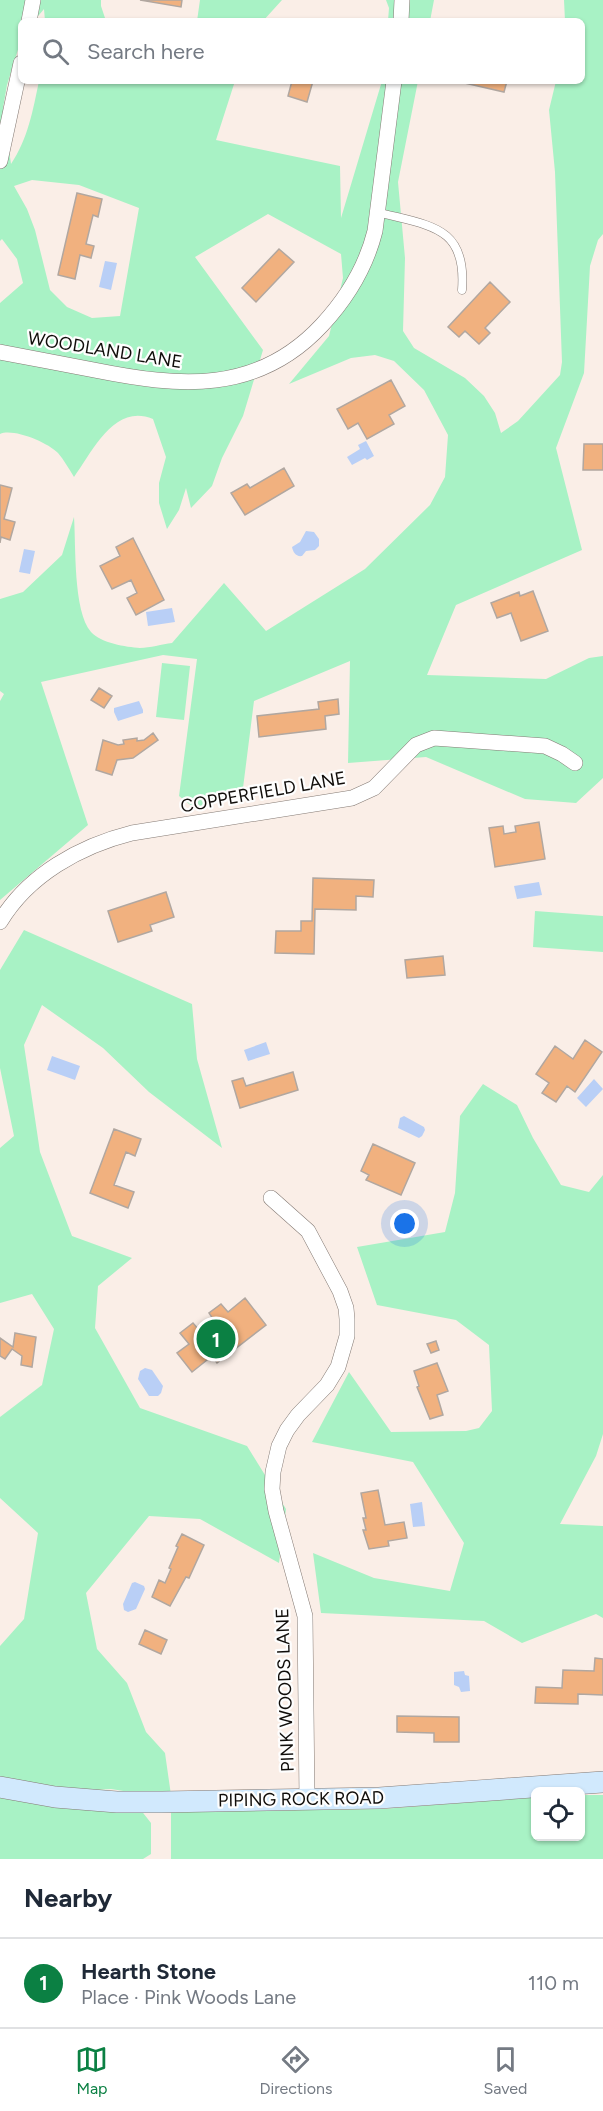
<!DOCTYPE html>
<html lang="en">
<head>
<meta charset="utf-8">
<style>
  body { margin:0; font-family:Figtree,sans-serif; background:#f6f6f7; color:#1f2937 }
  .controls { position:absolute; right:18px; bottom:18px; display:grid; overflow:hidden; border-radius:9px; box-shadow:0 2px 4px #0004 }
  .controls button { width:54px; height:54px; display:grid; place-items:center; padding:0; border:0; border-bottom:2px solid #e0e1e3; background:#fff; color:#1f2937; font:30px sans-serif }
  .you { position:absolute; left:405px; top:1224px; width:21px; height:21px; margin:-15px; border:4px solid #fff; border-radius:50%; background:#1a73e8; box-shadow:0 0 0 9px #1a73e833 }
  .badge { display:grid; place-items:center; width:39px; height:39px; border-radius:50%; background:#0b8043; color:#fff; font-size:20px; font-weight:700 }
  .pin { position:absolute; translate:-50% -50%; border:3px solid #fff; box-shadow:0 2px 6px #0006 }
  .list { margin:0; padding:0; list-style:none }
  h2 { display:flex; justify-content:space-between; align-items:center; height:78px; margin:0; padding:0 24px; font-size:26px }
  h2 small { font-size:20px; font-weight:400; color:#747a83 }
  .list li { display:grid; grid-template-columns:39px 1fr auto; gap:18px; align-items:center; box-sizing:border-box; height:90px; padding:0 24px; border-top:2px solid #e0e1e3 }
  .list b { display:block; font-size:22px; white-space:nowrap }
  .list p { margin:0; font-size:20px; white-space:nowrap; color:#747a83 }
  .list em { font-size:20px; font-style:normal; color:#747a83 }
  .icon { flex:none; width:33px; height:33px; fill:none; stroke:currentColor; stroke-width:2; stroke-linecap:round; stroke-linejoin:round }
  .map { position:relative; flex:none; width:603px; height:1859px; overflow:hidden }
  .search { position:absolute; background:#fff; box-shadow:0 2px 4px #0004; left:18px; right:18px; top:18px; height:66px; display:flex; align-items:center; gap:15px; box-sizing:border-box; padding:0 21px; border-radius:9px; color:#747a83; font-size:22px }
  .sheet { height:168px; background:#fff }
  nav { display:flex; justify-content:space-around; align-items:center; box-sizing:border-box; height:84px; border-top:2px solid #e0e1e3; background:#fff; font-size:16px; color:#747a83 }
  nav a { display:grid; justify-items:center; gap:3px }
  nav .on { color:#0b8043 }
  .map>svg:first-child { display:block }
</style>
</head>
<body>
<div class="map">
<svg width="603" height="1859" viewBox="0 0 603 1859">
  <rect width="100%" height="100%" fill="#faeee7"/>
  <path fill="#a8f2c5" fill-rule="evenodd" d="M0,0H101V6L106,21H45L44,9L34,21H21V40L7,85L3,108L11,164C28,139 33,110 39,81H235L216,140L340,166L341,218L382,81H418L398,182L405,258L403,331L414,348L465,378L484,396L495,413L501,433L518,421L560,375L562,362L555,172L549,110L556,81H582V21H565L564,0H603V234L598,240L590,266L584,373L556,448L582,550L456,605L427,675L546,679L589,658L603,656V778L576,803L525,799L426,757L348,763L350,661L254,701L243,788L198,811L179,796L197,659L163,655L41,682L88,825L0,900V701L4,694L0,691V599L23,592L62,555L74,517C76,546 73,611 91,632C101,643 126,647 140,648C150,648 162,644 172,643L224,583L266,631L365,569L430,505L445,477L448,435L424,390L394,361L375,355L351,358L289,384L329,336L343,278L341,254L268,214L195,257L263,350L243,416L222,458L212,486L191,508L186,488L179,510L167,529L159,503V483L166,457L153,419C114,403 93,451 74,477C69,469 64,460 58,453C47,442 13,428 0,434V303L23,283L17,259L2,239L0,241ZM32,180L79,185L139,208L120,316L92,318L67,307L50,290L35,230L27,209L14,186Z
    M200,0H282L263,21H197Z
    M386,0H434L430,21H388L389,8Z
    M162,663L190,666L184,720L156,717Z
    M535,911L603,916V952L533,947Z
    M24,930L192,1004L197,1059L222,1148L149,1092L103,1048L42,1005L24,1045L40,1152L72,1236L132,1258L98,1286L95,1328L140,1408L247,1446L286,1509L279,1563L200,1519L149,1516L86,1593L97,1649L127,1683L146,1732L165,1753L171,1795H148L111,1789L61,1792L0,1783V1646L24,1619L38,1533L0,1498V1417L42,1385L54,1329L32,1294L0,1303V1148L14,1136L0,1068V970Z
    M483,1084L517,1105L533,1138L561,1185L589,1192L603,1175V1434L596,1456L560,1524L603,1526V1618L596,1614L522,1643L484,1621L321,1613L313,1553L374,1578L450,1591L464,1543L413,1462L312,1442L349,1372L391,1432L466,1431L479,1428L492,1411L489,1345L456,1320L377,1305L357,1247L445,1232L455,1193L460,1116Z
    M581,1795H603V1859H171V1812L382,1809L535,1797L536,1836H580Z
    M0,1796L140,1809L151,1823V1854L143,1859H0Z"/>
  <path fill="#b9cff6" d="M105,261L117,263L111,290L99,287Z
    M366,441L374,456L367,460L365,458L352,465L347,457L360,449L358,445Z
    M306,531L314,532L319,539V546L315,550L306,551L302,556C296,557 293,552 292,547L300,542Z
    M24,549L35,551L30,574L19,572Z
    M172,608L175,622L148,626L146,612Z
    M139,701L143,710V713L118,721L114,712V708Z
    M539,882L542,895L517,899L514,886Z
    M266,1042L270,1054L248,1061L244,1050Z
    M52,1056L80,1066L75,1080L47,1070Z
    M594,1079L603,1089L586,1107L577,1098Z
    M404,1116L424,1127L425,1130L422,1136L419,1138L398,1128L400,1118Z
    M145,1368L152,1370L163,1386L161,1393L158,1396H149L138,1379L140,1371Z
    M422,1502L425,1526L413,1527L410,1504Z
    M135,1582L144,1586L145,1589L136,1609L128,1612L124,1610L123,1604L132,1583Z
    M464,1671L465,1675L469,1676L470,1691L461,1692L459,1687L454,1685V1672Z"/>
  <path fill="#f1b17f" stroke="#b1a7a0" stroke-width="1.5" d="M140,0H182L181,7Z
    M292,81H313L307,102L288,96Z
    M456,81H507L504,92Z
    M77,193L102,199L98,217L93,215L86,244L94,246L91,258L80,255L75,279L58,275Z
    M279,249L294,262L256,302L242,288Z
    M490,282L510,302L485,328L490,333L479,344L465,331L459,337L448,327Z
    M391,380L405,406L389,415L394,424L367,439L358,423L348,429L337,409Z
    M584,444H603V470H583Z
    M284,468L294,486L245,515L231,493L247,484L250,488Z
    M0,485L12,488L4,519L15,522L10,540L1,537L0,543Z
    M133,538L164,600L136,615L127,598L137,593L131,580L112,589L100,566L120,556L116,547Z
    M533,591L548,631L521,641L511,613L497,618L491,603L519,592L520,596Z
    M99,688L112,696L104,708L91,700Z
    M338,699L339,714L325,716L326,729L259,737L257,716L319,709L318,702Z
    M153,733L158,740L133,758L117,760L112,775L96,770L103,740L118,745L124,744L123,740L137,738V741L144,740Z
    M539,822L545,859L495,867L489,828L503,826L504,834L516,832L515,826Z
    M313,878L374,880L373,897L356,896V910L315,909L314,954L275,953L276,931H301V921H312Z
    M166,892L174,917L150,925L152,931L118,942L108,911Z
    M443,956L445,975L407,978L405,960Z
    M585,1040L602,1052L575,1092L567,1086L556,1102L542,1093L549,1083L536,1074L555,1046L573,1059Z
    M293,1072L298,1090L240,1108L232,1081L243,1078L246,1086Z
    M114,1129L141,1139L135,1156L126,1152L114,1185L134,1192L128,1208L90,1193Z
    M373,1144L415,1163L401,1195L366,1180L369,1175L361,1171Z
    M245,1298L266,1325L217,1363L212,1356L192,1372L177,1353L189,1344L180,1333L193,1323L199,1330L213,1319L209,1313L221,1304L228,1312Z
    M15,1333L36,1337L32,1367L21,1365L22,1356L12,1349L5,1359L0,1356V1338L13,1347Z
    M436,1341L439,1350L431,1353L427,1344Z
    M437,1363L448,1391L437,1395L443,1415L430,1419L417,1387L419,1386L414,1371Z
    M378,1490L385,1525L404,1522L407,1538L388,1541L389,1546L369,1549L363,1530H366L363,1518H366L361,1493Z
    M182,1534L204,1545L189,1578L186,1577L170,1606L152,1597L159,1580L165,1583L171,1569L169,1568L178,1547L176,1546Z
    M145,1630L167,1640L161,1654L139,1644Z
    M595,1658L603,1659V1695L578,1694V1704L535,1703L536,1687L562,1688L563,1670L594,1671Z
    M397,1716L459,1717V1742H434V1733L397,1732Z"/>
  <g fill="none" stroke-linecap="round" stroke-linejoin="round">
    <g stroke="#847a74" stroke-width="9">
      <path id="lane" d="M377,212C429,226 467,225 462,290"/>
    </g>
    <g stroke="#847a74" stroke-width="16">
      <path id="street" d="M29,21L33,0
        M401,21L402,0
        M0,161L21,63
        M0,352C31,358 63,364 94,370C179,387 257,395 322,325C347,298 366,267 375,231L394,81
        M0,922C28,875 80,846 132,833L352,798L374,788L416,745L434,738L545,746L562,754L575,763
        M271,1198L308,1231L340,1291L346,1308L347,1319V1336L338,1367L327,1385L298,1415L287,1430L279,1446L273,1472L272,1489L276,1511L305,1616L307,1800"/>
    </g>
    <g stroke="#847a74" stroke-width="22">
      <path id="secondary" d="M0,1787L55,1797L117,1802H162L379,1798L603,1782"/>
    </g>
    <use href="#lane" stroke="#fff" stroke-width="8"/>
    <use href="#street" stroke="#fff" stroke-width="15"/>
    <use href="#secondary" stroke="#d1e9fd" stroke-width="21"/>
  </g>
  <g text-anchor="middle" stroke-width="4.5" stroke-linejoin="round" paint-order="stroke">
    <g font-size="18" fill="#100d0a" stroke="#fefefe">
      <text transform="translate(105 350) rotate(9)" y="6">WOODLAND LANE</text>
      <text transform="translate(263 792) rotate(-10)" y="6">COPPERFIELD LANE</text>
      <text transform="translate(285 1690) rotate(-92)" y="6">PINK WOODS LANE</text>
      <text transform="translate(301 1799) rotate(-1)" y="6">PIPING ROCK ROAD</text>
    </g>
  </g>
</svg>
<div class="controls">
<button><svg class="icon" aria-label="locate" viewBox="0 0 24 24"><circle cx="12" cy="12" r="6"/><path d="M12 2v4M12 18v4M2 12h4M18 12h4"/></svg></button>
</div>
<div class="you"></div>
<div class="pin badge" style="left:216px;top:1339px">1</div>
<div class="search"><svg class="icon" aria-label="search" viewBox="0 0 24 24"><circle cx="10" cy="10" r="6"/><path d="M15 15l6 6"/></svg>Search here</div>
</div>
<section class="sheet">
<h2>Nearby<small></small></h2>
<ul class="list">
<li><span class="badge">1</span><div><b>Hearth Stone</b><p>Place · Pink Woods Lane</p></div><em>110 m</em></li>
</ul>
</section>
<nav>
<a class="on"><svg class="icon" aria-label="map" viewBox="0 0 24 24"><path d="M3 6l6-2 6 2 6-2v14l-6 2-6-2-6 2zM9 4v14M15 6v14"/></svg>Map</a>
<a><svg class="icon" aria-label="directions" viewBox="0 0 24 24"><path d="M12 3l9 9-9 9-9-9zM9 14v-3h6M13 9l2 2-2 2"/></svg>Directions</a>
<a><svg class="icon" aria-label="saved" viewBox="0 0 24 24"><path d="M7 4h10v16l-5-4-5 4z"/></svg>Saved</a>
</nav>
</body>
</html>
